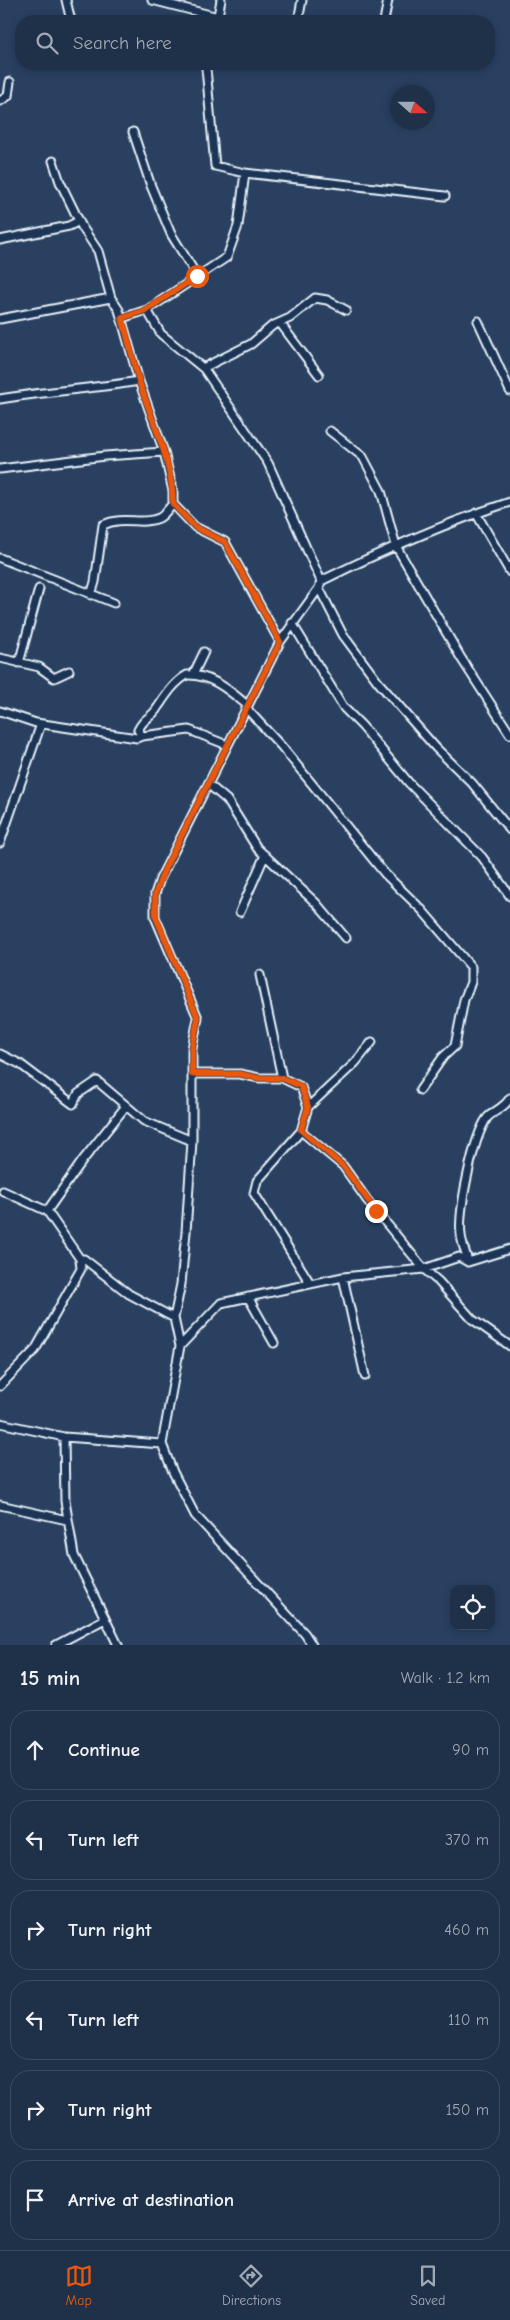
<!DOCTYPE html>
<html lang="en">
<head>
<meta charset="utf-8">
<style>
  body { margin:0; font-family:"Comic Neue",sans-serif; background:#2c3c53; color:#f1f3f6 }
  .controls { position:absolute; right:15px; bottom:15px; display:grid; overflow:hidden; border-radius:10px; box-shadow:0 2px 8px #0003 }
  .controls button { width:45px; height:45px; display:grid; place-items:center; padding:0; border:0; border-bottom:1px solid #3c4b61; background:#1f3049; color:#f1f3f6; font:25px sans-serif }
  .compass { position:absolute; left:390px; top:85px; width:45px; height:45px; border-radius:50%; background:#1f3049; box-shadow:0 2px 8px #0003; rotate:111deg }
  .stop { position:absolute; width:15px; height:15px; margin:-11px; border:4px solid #ea580c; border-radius:50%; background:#fff }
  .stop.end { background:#ea580c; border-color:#fff; box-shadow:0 1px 5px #0008 }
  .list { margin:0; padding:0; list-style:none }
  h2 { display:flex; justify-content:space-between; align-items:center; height:65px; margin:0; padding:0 20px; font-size:21px }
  h2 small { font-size:16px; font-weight:400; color:#a1a9b4 }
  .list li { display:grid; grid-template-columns:32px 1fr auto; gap:15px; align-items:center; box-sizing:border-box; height:80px; margin:0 10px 10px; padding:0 10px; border:1px solid #3c4b61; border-radius:20px }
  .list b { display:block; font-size:19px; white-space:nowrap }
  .list em { font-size:16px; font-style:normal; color:#a1a9b4 }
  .icon { flex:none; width:28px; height:28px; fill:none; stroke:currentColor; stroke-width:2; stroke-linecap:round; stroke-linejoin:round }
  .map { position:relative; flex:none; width:510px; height:1645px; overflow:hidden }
  .search { position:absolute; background:#1f3049; box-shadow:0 2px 8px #0003; left:15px; right:15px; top:15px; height:55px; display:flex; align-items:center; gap:12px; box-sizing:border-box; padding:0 18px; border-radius:20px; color:#a1a9b4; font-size:19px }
  .sheet { height:605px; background:#1f3049 }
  nav { display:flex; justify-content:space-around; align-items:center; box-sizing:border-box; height:70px; border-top:1px solid #3c4b61; background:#1f3049; font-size:14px; color:#a1a9b4 }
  nav a { display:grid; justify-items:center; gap:2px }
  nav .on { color:#ea580c }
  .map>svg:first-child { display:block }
</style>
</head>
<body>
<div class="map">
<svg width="510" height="1645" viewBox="0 0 510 1645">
  <rect width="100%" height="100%" fill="#294061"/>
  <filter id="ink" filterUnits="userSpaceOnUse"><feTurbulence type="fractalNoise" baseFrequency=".02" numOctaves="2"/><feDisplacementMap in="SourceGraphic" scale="10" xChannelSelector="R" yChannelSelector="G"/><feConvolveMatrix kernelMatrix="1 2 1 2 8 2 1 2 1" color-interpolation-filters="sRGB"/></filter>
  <g filter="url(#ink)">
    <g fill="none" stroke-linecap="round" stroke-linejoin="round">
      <g stroke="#e8f1f8" stroke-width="11">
        <path id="street" d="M66,0L71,21
          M152,0L218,17
          M217,21L221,0
          M298,21L302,0
          M384,21L388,0
          M208,64L206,68L215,166L245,173L445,196
          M0,101L8,96L10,82
          M133,132L151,186L171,234L197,276
          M53,161L60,182L82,227L98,251L111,298L119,310L139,381L164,452L173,491V504C168,508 164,516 159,518C141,526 124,515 103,525L95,582L91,595
          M0,240L69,226L79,221
          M147,310L161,334L204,369L268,463L321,581
          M122,318L147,310L227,257L238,226L245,173
          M0,319L111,298
          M478,321L510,391
          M280,323L319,375
          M203,368L251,344L272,326L290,318L315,298L327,300L346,310
          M0,399C46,391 93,389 139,381
          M330,431L363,457L381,491L396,546L461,658L510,734
          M0,469L105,456L164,452
          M173,504L195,527L225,542L280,642
          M476,513L510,572
          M0,558L114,603
          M319,588L343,635L378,682L436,748L472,783L510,830
          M292,623L344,708L362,726L409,783L482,857L510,896
          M0,658L39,667L54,678L69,671
          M19,663L39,589
          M193,675L204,652
          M246,708L282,747L385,874L422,910L471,967V982L464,1000L455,1046L443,1057L420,1090
          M0,711L36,723L137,738L142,736L138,730C145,716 150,719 156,710C165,697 173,683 187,675C211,674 230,691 247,705
          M142,736L189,730L227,745
          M208,784L227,800L257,848L316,903L346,938
          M0,843L41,724
          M240,912L265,855
          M260,975L282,1078
          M0,1054L20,1064L73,1104L78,1094L97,1081L144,1121L192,1141
          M193,1074H240L259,1078H282L301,1087L308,1107
          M301,1131L343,1166L367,1200L424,1269L439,1282L472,1319L510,1346
          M3,1191L47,1211L80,1259
          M47,1211L83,1160L126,1106
          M468,1262C466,1253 462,1244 461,1235C458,1211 473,1138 487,1118C494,1110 504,1109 510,1098
          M343,1277L365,1376
          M310,1283L254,1193L257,1181L301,1131L308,1107L355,1063L372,1042
          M248,1297L274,1343
          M180,1346L221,1303L343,1277L424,1269L459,1257L468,1262L510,1249
          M0,1386L35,1350L81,1269L80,1259H84L129,1294L174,1318
          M0,1423L64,1437L162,1444L180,1346L174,1318L181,1284L186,1232L192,1141V1049L198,1018L155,917V894L160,879L280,642L319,588L321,581C382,551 445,523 510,502
          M64,1437L65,1501L74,1555L118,1645
          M162,1444L173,1472L195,1515L305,1634L312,1645
          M0,1505L67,1520
          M56,1645L105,1619"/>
      </g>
      <use href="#street" stroke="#1d3557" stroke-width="7"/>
    </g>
  </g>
  <g fill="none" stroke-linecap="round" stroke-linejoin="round" filter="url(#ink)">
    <path stroke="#ea580c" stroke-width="6" d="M197,276L146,310L122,318C128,338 133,360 139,381C152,421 173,462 173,504L195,527L225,542L280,642L165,868L155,894L156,917L198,1018L192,1049V1074H240L258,1078H282L301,1086L308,1107L301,1130L343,1166L376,1211"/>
  </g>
</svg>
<div class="controls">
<button><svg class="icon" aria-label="locate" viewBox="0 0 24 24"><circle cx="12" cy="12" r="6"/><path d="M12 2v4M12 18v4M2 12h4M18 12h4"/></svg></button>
</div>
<svg class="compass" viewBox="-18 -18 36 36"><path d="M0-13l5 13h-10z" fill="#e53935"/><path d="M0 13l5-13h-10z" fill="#a1a9b4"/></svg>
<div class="stop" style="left:197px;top:276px"></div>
<div class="stop end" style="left:376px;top:1211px"></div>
<div class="search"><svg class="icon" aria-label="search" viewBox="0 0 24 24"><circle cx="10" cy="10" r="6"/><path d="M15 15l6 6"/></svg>Search here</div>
</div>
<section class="sheet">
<h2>15 min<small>Walk · 1.2 km</small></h2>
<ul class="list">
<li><svg class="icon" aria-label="ahead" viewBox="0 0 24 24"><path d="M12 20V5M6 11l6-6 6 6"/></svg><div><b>Continue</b></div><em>90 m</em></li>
<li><svg class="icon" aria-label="left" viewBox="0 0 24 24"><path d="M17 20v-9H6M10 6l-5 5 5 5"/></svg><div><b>Turn left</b></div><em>370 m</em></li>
<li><svg class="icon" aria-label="right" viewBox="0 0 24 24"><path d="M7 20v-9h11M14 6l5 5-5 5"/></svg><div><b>Turn right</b></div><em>460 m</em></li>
<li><svg class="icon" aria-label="left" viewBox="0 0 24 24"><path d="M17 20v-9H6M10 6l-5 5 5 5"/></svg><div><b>Turn left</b></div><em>110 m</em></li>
<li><svg class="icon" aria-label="right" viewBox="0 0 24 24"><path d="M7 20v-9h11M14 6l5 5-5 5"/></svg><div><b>Turn right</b></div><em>150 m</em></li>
<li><svg class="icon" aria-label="arrive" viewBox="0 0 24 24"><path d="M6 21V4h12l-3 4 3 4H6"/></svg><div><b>Arrive at destination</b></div></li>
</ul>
</section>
<nav>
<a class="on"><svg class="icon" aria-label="map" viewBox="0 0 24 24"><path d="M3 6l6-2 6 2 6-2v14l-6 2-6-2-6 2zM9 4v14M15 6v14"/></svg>Map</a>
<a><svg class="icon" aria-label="directions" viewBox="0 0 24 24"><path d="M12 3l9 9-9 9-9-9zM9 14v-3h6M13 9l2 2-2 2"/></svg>Directions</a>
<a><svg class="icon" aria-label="saved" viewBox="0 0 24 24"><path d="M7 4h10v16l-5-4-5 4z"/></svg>Saved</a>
</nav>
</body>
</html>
